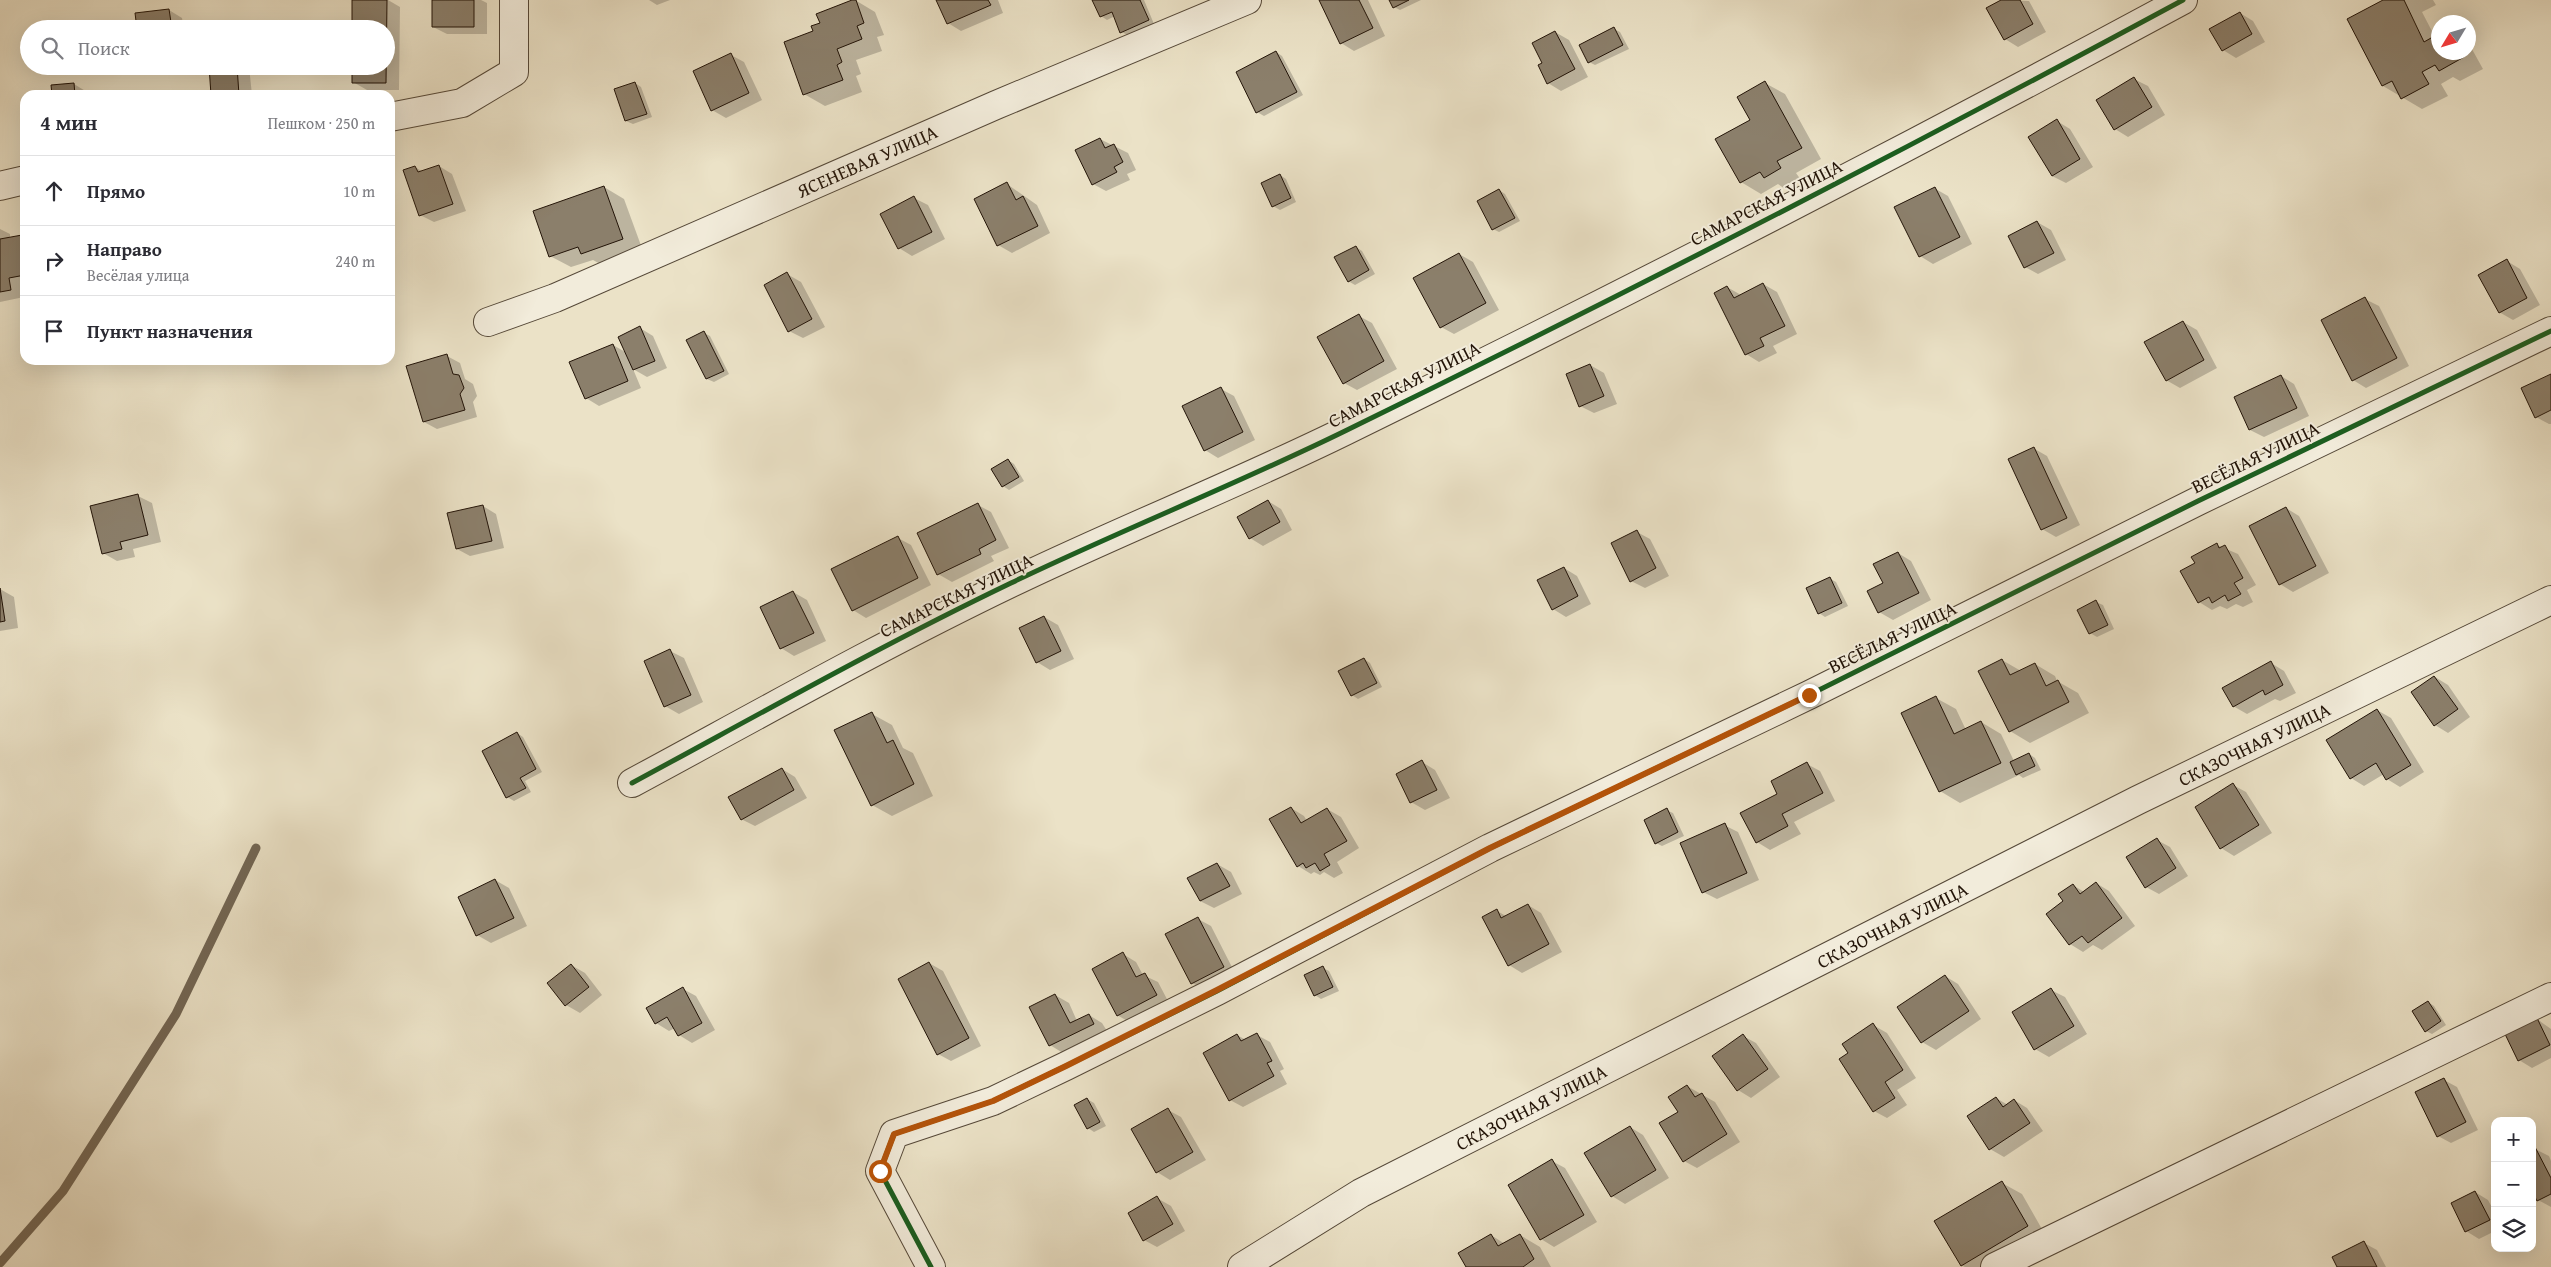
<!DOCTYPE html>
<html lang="ru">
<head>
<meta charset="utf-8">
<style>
  body { margin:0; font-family:"Gentium Book Plus",serif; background:#f2f2f3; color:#2b2b33 }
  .controls { position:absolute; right:15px; bottom:15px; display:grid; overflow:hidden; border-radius:10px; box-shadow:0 5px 20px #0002 }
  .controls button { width:45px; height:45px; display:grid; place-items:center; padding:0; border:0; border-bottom:1px solid #e1e1e2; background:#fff; color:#2b2b33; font:25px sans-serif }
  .compass { position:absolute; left:2431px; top:15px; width:45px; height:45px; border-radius:50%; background:#fff; box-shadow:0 5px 20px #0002; rotate:232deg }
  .stop { position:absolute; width:15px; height:15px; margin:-11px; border:4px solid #b45309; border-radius:50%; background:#fff }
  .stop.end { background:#b45309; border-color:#fff; box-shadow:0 1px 5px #0008 }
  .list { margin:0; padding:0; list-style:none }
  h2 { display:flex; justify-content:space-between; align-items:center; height:65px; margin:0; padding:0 20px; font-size:21px }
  h2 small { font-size:16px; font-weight:400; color:#7c7c81 }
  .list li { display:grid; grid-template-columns:32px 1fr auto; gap:15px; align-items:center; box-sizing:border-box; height:70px; padding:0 20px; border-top:1px solid #e1e1e2 }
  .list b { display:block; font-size:19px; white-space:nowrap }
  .list p { margin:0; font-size:16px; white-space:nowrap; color:#7c7c81 }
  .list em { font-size:16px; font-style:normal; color:#7c7c81 }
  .icon { flex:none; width:28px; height:28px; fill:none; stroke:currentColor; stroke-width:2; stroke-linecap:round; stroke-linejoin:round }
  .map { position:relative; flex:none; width:2551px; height:1267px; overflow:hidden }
  .search { position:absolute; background:#fff; box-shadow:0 5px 20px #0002; left:20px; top:20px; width:375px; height:55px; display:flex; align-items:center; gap:12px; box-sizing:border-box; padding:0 18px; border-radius:28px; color:#7c7c81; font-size:19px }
  .panel { position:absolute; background:#fff; box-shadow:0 5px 20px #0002; left:20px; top:90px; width:375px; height:275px; border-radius:15px }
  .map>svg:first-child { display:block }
</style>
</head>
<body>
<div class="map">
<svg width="2551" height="1267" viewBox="0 0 2551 1267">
  <rect width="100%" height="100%" fill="#ebe2c7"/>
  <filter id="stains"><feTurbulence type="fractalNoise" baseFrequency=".004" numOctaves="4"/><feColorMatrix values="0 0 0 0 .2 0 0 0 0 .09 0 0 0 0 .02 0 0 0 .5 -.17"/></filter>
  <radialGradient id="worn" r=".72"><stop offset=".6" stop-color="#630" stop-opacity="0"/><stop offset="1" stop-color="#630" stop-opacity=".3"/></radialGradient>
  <path fill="#0003" d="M354,0H388L400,7L399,90H367L353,82V66H386V29Z
    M433,0H481L487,3V34H447L433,27Z
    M649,0H670L657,5Z
    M855,0L875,12L884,35L877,37L882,51L856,60L861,74L856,76L862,92L825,106L804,94L814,32L821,24Z
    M938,0H998L1003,13L961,31L948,23Z
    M1094,0H1144L1154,24L1128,35L1121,32L1115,16L1107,20L1101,16Z
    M1320,0H1368L1385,36L1354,51L1341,43Z
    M1391,0H1421L1400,10L1394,7Z
    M2004,0L2029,1L2046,32L2018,47L2005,39Z
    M2385,0H2433L2436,5L2422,12L2435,37L2438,36V52H2468V42L2483,69L2460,81L2453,77L2441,84L2448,96L2422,109L2383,86L2348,20Z
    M169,10L182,18L184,29H138Z
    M2240,13L2253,21L2265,42L2236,58L2223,50Z
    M1614,29L1620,32L1629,49L1595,65L1589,62Z
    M1555,32L1569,40L1588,77L1561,91L1548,83L1544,64Z
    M1276,52L1282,56L1303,95L1264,116L1257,112Z
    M731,55L744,62L762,100L726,118L712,110Z
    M210,66H249L252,95H213Z
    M2134,79L2148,86L2165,115L2128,137L2115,129L2098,101Z
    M635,83L641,87L652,117L633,124L626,121L615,90Z
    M1765,83L1785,94L1821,159L1796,173L1801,180L1785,189L1778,184L1761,194L1741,182L1752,120Z
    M74,84L87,92V95H54Z
    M2057,121L2070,129L2093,167L2066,183L2052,176Z
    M1100,139L1128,153L1136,170L1127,174L1130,180L1106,191L1093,184Z
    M439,166L452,174L466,211L434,222L420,215L415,167L423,172Z
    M1280,175L1286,179L1296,202L1280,210L1273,206Z
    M1007,184L1037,205L1050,233L1012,253L998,245Z
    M604,187L624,199L643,251L602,265L593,260L571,267L550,256Z
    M1934,188L1948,196L1972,244L1933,264L1920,256Z
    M1499,190L1505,194L1520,221L1499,232L1493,229Z
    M914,198L928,205L945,239L912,256L899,248Z
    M2037,222L2051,230L2066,260L2038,274L2025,267Z
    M0,229L10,234V238L21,236L25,238V285H22L24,297L0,302Z
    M1356,247L1362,251L1375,274L1355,285L1348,281Z
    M1459,254L1473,262L1499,310L1454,334L1441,327Z
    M2507,261L2520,269L2540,305L2513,320L2499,312Z
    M787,274L801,282L825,327L803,338L789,331Z
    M1763,284L1777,292L1797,334L1773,346L1777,353L1759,362L1746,354L1727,287L1741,295Z
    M2365,299L2379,306L2409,366L2366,388L2353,380Z
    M1359,316L1372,323L1397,369L1357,390L1344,383Z
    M2183,322L2197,330L2217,368L2180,388L2166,380Z
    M640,328L653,336L667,368L647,377L633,369L641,388L599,406L586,398L613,345L627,353Z
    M704,333L710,336L729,374L714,382L707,379L688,341Z
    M447,356L460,363L465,379L473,384L477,396L473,402L477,417L437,429L424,422Z
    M1590,365L1604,373L1617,404L1594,413L1580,406L1567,374Z
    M2281,376L2294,384L2309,416L2264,437L2250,430L2235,398Z
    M2551,376V424H2549L2536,417Z
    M1221,389L1234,396L1255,440L1218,458L1205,450Z
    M2033,448L2047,456L2080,525L2056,537L2042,529Z
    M1008,460L1014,464L1024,481L1009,490L1003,486Z
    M138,496L152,503L161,542L133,549L135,557L117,561L103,553Z
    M1268,501L1281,509L1292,530L1263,546L1250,538Z
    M978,505L991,512L1009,548L991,556L994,561L952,582L938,574Z
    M483,506L496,514L504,548L470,556L457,549Z
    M2286,508L2299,516L2329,573L2293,592L2280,584Z
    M1637,532L1650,539L1669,576L1645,588L1631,581Z
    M898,538L911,545L931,585L866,618L853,610Z
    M2217,545L2238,554L2256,585L2247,590L2253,602L2243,607L2236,604L2227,609L2220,606L2212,610L2199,602L2182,571L2196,564Z
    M1898,553L1911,561L1931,600L1893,620L1879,612L1885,584Z
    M1564,568L1577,576L1591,604L1566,617L1553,609Z
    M1829,578L1836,582L1848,606L1825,617L1819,613Z
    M0,589L14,597L18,628L0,631Z
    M793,592L807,600L826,641L794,656L781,648Z
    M2096,602L2103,605L2114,629L2097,637L2090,633Z
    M1044,617L1058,625L1074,659L1050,670L1037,662Z
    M670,651L684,658L703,702L679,714L665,706Z
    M1364,659L1370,663L1382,687L1358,699L1352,695Z
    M2002,660L2021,671L2035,664L2055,676L2057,681L2078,693L2089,713L2030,743L2010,731Z
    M2271,663L2284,671L2296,693L2280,701L2275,699L2247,714L2233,706Z
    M2435,677L2448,685L2470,717L2448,733L2435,725Z
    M1936,698L1956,709L1966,730L1981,722L2001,734L2014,761L2029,754L2035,758L2041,770L2023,778L2019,775L1960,803L1940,791Z
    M2377,710L2391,718L2424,772L2400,787L2387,779L2384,774L2364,786L2351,778Z
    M872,714L892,725L903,748L913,753L933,796L892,816L872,805Z
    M517,733L523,737L542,772L525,781L531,792L514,801L507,797L483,751Z
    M1422,762L1435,770L1450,798L1425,810L1411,802L1397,774Z
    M1807,764L1820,771L1835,801L1794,822L1801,834L1770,850L1757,842L1779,794Z
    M782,769L795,777L807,798L755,826L741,819Z
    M2233,785L2246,792L2272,833L2234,856L2221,848Z
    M1291,808L1304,816L1307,821L1327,809L1341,817L1359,848L1337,862L1343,873L1334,878L1324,872L1320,875L1314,872L1311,874L1298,866Z
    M1666,810L1673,813L1684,836L1662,846L1656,843Z
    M1724,825L1738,832L1759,880L1717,899L1703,892Z
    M2157,840L2170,847L2188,876L2159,894L2146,887Z
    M1217,864L1231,872L1242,894L1214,908L1200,901Z
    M495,880L509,888L527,926L491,943L477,935Z
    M2096,883L2109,891L2135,926L2102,950L2093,945L2083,952L2070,944L2048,914L2065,901L2073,885L2084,892Z
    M1528,905L1541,913L1562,952L1522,973L1509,965L1497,911L1506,916Z
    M1198,919L1211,926L1236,975L1206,990L1192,983Z
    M1123,954L1136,962L1143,975L1158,982L1169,1003L1131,1023L1117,1015Z
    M929,963L943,971L981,1046L951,1061L938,1054Z
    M571,965L585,973L602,995L580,1013L566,1005L549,983Z
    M1323,968L1329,971L1339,991L1321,999L1315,995Z
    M1945,976L1958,984L1981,1019L1936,1050L1922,1042Z
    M683,989L696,996L715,1030L692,1043L679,1035L675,1028L669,1031L656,1023Z
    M2051,990L2065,997L2087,1034L2049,1057L2035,1049Z
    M1055,995L1069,1003L1077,1021L1089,1015L1102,1023L1107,1031L1063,1053L1050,1045Z
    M2428,1002L2434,1006L2446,1025L2432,1034L2426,1031Z
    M2537,1019L2551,1029V1058L2532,1068L2519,1060Z
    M1873,1025L1887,1033L1916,1078L1897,1090L1907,1105L1887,1118L1874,1111L1850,1053Z
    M1237,1035L1246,1040L1257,1035L1270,1042L1284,1069L1280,1071L1287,1084L1243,1107L1230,1100Z
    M1743,1036L1756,1043L1780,1077L1751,1098L1738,1090Z
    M2444,1080L2457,1087L2478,1130L2451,1143L2438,1136Z
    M1687,1086L1715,1102L1740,1142L1697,1168L1684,1161L1679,1113Z
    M1996,1098L2008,1105L2014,1100L2027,1108L2043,1131L2004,1157L1990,1149L1969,1117Z
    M1087,1099L1094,1103L1106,1126L1094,1132L1088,1128Z
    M1168,1110L1181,1117L1206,1160L1170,1180L1157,1172Z
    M1630,1127L1643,1135L1669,1178L1625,1204L1612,1196Z
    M2535,1149L2549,1156L2551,1161V1207L2538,1200Z
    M1552,1161L1565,1168L1597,1222L1554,1247L1541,1239L1509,1186Z
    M2002,1183L2022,1194L2047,1238L1998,1267H1965L1961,1265Z
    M2475,1192L2488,1200L2495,1213V1231L2479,1239L2466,1231Z
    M1157,1198L1171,1206L1185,1231L1157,1247L1144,1240Z
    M1491,1235L1505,1244L1520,1235L1540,1247L1551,1267H1467Z
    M2364,1243L2377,1250L2386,1267H2338Z"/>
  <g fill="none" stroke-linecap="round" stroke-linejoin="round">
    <path stroke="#726654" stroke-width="9" d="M0,1263L63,1191L176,1014L256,848"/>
  </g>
  <path fill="#8b7f6b" stroke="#231408" d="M352,0H387L386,83H352V66H386V29H352Z
    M432,0H474V27H432Z
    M852,0H856L864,23L857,26L862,39L837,49L842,62L837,65L843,80L803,95L784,42L813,31L811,26L820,23L816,14Z
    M936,0H988L991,5L947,24Z
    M1092,0H1140L1149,20L1120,33L1112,12L1100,17Z
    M1319,0H1359L1373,28L1340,44Z
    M1389,0H1409L1393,8Z
    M2001,0H2020L2033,24L2004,40L1986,8Z
    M2383,0H2404L2424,42L2438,34V52H2461L2464,57L2439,71L2435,65L2422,72L2429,84L2401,99L2392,81L2382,86L2347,19Z
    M169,9L172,29H137L135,13Z
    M2240,12L2252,34L2222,51L2209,29Z
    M1614,27L1623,45L1588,63L1579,45Z
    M1555,31L1575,69L1547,84L1538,65L1542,63L1532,43Z
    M1276,51L1297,92L1256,113L1236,72Z
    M731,53L749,93L711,111L693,71Z
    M209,66H237L239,95H211Z
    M2134,77L2152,107L2114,130L2096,100Z
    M1765,81L1802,148L1777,161L1781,168L1764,178L1760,172L1740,183L1715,139L1750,120L1737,97Z
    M635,82L647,114L625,121L614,89Z
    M74,83L75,95H52L51,85Z
    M2057,119L2080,159L2052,176L2028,137Z
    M1100,138L1105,148L1114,144L1123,162L1114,167L1117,172L1092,185L1075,150Z
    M439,165L453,204L419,216L403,170L415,166L418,172Z
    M1280,174L1291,198L1272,207L1261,183Z
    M1007,182L1016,200L1023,196L1038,226L997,246L974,199Z
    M604,186L623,239L581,254L578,247L549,257L533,211Z
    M1935,187L1960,237L1919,257L1894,207Z
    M1499,189L1515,218L1492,230L1477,201Z
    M914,196L932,232L898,249L880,214Z
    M2037,221L2054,253L2024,268L2008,236Z
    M22,235L25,275L9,278L11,290L0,292V239Z
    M1356,246L1369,270L1348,282L1334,257Z
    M1459,253L1486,303L1440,328L1413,278Z
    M2507,259L2527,298L2499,313L2478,275Z
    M787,272L812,319L788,332L764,285Z
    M1763,283L1785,326L1760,338L1764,346L1745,355L1714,293L1727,286L1734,298Z
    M2365,297L2397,358L2352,381L2321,320Z
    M1359,314L1384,361L1343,384L1317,337Z
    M2183,321L2204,360L2166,381L2144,342Z
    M640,326L655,361L633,370L618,337Z
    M704,331L724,371L706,379L686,340Z
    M613,344L628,381L585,399L569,362Z
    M447,354L453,374L459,375L464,388L460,394L465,410L423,422L406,366Z
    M1590,364L1604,396L1579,407L1566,374Z
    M2551,374V410L2535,418L2521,388Z
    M2281,375L2297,408L2249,430L2234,397Z
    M1221,387L1243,432L1204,451L1182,406Z
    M2034,447L2067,518L2041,530L2008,459Z
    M1008,459L1019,477L1002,487L991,469Z
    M138,494L148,535L120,542L122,549L102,554L90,506Z
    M1268,500L1280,522L1249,539L1237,517Z
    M978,503L996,540L979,549L981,554L937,575L917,533Z
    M483,505L492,541L456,549L447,513Z
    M2286,507L2316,566L2279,585L2249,526Z
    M1637,530L1656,568L1630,582L1611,543Z
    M898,536L918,578L852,611L831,569Z
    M2217,543L2219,548L2225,545L2243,578L2234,583L2241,594L2228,601L2225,595L2212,603L2209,597L2198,603L2180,571L2195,563L2191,557Z
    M1898,552L1919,593L1878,613L1867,591L1883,583L1873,564Z
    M1564,567L1578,596L1552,610L1537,580Z
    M1830,577L1842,603L1818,614L1806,588Z
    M0,588L5,621L0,622Z
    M793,591L814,633L780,649L760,607Z
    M2096,600L2108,625L2089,634L2077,610Z
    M1044,616L1061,651L1036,663L1019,628Z
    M670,649L691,695L664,707L644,661Z
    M1364,658L1377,683L1351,696L1338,671Z
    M2002,659L2010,675L2035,663L2046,686L2058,680L2069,702L2009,732L1978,671Z
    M2271,661L2283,685L2265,695L2263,690L2233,707L2222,688Z
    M2434,676L2458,709L2434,726L2411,692Z
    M1936,696L1954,734L1981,721L2001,763L1939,792L1901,713Z
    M2377,709L2411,765L2386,780L2376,763L2350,779L2326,740Z
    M872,712L887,743L893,740L914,784L871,806L834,730Z
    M517,732L536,769L520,778L526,788L506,798L482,751Z
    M2029,753L2035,766L2016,775L2010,762Z
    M1422,760L1437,790L1410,803L1396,774Z
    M1807,762L1823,793L1782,814L1788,826L1756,843L1740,813L1777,794L1771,781Z
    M782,768L794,790L741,820L728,797Z
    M2233,783L2259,825L2220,849L2195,807Z
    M1291,807L1301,823L1327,808L1347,841L1324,854L1330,865L1320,871L1315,863L1306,868L1303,863L1297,867L1269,819Z
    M1667,808L1678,832L1655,844L1644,820Z
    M1725,823L1747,873L1702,893L1680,843Z
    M2157,838L2176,868L2145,888L2126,857Z
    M1217,863L1230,886L1200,901L1187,878Z
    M495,879L514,918L476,936L458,897Z
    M2096,882L2122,918L2088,943L2082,936L2069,945L2046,914L2063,901L2058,894L2073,884L2080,894Z
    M1528,904L1549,944L1508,966L1482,917L1497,909L1501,918Z
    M1198,917L1224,967L1191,984L1165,934Z
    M1123,952L1136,977L1145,973L1157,995L1117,1016L1092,969Z
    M929,962L969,1038L937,1055L898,979Z
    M571,964L589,987L565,1006L547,983Z
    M1323,966L1333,987L1314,996L1304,975Z
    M1945,975L1969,1011L1921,1043L1897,1007Z
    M683,987L702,1023L678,1036L667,1017L655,1024L646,1008Z
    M2051,988L2074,1026L2034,1050L2012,1012Z
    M1055,994L1070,1023L1089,1014L1094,1024L1049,1046L1029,1007Z
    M2428,1001L2441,1021L2425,1032L2412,1011Z
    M2537,1018L2550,1045L2518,1061L2505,1034Z
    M1873,1023L1903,1070L1885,1082L1895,1098L1873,1112L1839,1059L1848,1053L1842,1044Z
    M1257,1033L1272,1061L1267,1063L1274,1076L1229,1101L1203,1053L1237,1034L1241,1041Z
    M1743,1034L1768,1069L1737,1091L1712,1056Z
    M2444,1078L2466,1122L2437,1137L2415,1092Z
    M1687,1085L1695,1097L1702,1093L1727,1134L1683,1162L1659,1123L1678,1112L1668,1097Z
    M1996,1097L2003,1107L2014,1099L2030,1123L1989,1150L1967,1116Z
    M1087,1098L1100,1122L1087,1129L1074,1105Z
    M1168,1108L1193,1152L1156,1173L1131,1129Z
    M1630,1126L1656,1170L1611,1197L1584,1153Z
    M2535,1147L2551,1178V1194L2537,1201L2532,1191V1149Z
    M1552,1159L1584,1215L1540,1240L1508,1185Z
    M2002,1181L2028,1226L1961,1266L1934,1221Z
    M2475,1191L2490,1220L2465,1232L2451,1203Z
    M1157,1196L1173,1224L1143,1241L1128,1213Z
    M1491,1234L1498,1246L1520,1234L1534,1259L1523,1267H1466L1458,1253Z
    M2364,1241L2377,1267H2337L2332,1257Z"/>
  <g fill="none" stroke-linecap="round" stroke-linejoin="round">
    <g stroke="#554838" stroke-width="30">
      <path id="minor" d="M390,117L462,103L514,72V0
        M0,186L25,180
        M488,322L555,298L996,105L1247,0
        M632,783C758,715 882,645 1011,583C1121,530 1235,485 1345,431C1627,293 1907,149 2183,0
        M931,1267L880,1171L894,1134L993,1101L1066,1066L1217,991L1490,848L1809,695L2198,501L2551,331
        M1242,1267L1361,1193L2138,800L2551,600
        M1995,1267L2551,997"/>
    </g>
    <use href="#minor" stroke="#f2ecdb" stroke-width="28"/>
    <g stroke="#f2ecdb" stroke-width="8">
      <path id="cycleway" d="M632,783C758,715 882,645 1011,583C1121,530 1235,485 1345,431C1627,293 1907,149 2183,0
        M931,1267L880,1171L894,1134L993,1101L1066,1066L1217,991L1490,848L1809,695L2198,501L2551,331"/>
    </g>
    <use href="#cycleway" stroke="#1b5e20" stroke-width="5"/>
  </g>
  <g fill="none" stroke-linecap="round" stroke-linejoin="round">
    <path stroke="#b45309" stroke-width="6" d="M880,1171L894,1134L993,1101L1066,1066L1217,990L1490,848L1809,695"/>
  </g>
  <g text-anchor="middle" stroke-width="4" stroke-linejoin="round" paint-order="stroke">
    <g font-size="19" fill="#231408" stroke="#f2ecdb">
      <text transform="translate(867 161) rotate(-24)" y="7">ЯСЕНЕВАЯ УЛИЦА</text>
      <text transform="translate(1766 202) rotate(-27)" y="7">САМАРСКАЯ УЛИЦА</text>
      <text transform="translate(1404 384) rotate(-27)" y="7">САМАРСКАЯ УЛИЦА</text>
      <text transform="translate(2255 457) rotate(-26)" y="7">ВЕСЁЛАЯ УЛИЦА</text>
      <text transform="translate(956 595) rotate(-26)" y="7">САМАРСКАЯ УЛИЦА</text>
      <text transform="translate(1892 637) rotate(-26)" y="7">ВЕСЁЛАЯ УЛИЦА</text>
      <text transform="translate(2254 744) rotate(-26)" y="7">СКАЗОЧНАЯ УЛИЦА</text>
      <text transform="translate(1892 925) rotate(-27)" y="7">СКАЗОЧНАЯ УЛИЦА</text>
      <text transform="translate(1531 1107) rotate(-27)" y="7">СКАЗОЧНАЯ УЛИЦА</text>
    </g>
  </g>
  <rect width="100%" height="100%" filter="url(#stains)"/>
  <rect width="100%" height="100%" fill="url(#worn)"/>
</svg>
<div class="controls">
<button>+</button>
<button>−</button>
<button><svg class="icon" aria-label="layers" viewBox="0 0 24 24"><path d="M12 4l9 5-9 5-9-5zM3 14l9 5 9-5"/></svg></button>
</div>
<svg class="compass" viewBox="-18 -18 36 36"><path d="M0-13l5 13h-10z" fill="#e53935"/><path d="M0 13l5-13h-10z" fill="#7c7c81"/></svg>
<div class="stop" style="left:880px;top:1171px"></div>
<div class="stop end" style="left:1809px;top:695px"></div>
<div class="search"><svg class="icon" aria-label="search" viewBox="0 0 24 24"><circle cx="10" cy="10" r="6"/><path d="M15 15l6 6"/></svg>Поиск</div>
<section class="panel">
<h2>4 мин<small>Пешком · 250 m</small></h2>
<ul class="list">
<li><svg class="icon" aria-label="ahead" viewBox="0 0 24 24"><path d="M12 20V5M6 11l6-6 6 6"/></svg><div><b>Прямо</b></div><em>10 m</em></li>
<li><svg class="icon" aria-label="right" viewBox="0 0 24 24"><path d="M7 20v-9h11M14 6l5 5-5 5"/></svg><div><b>Направо</b><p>Весёлая улица</p></div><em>240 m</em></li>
<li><svg class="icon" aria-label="arrive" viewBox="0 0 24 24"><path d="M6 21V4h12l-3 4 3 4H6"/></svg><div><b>Пункт назначения</b></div></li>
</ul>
</section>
</div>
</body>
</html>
